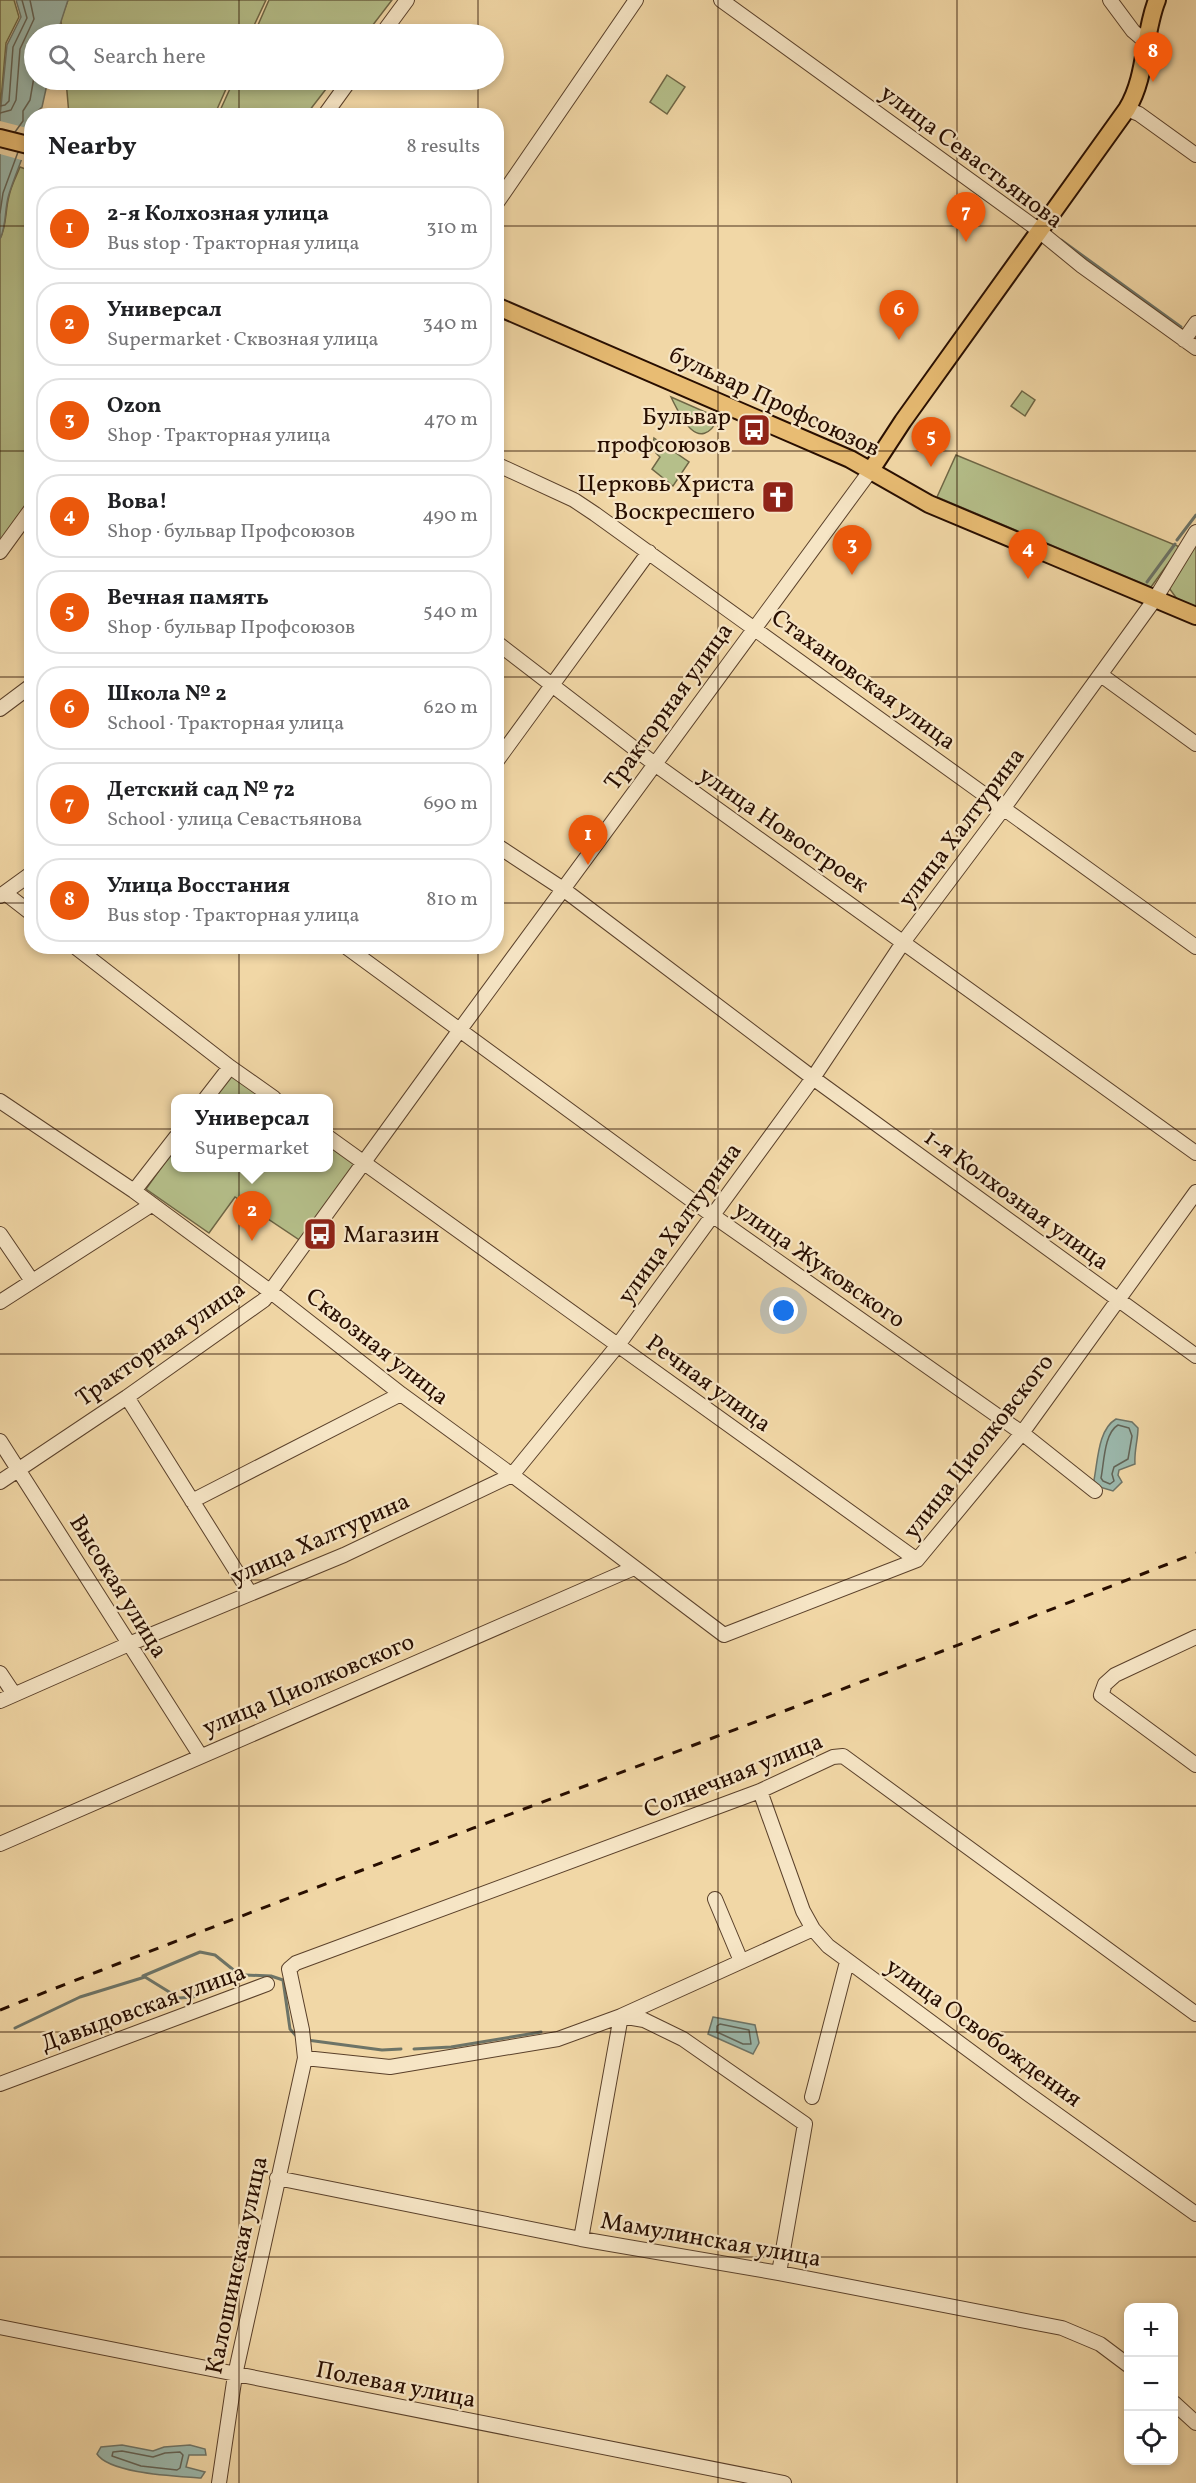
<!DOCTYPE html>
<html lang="en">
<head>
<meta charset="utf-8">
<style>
  body { margin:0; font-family:Vollkorn,serif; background:#f2f2f2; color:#202124 }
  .controls { position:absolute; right:18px; bottom:18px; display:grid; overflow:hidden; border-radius:12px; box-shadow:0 3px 9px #0003 }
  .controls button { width:54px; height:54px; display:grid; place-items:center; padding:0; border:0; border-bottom:2px solid #e0e0e0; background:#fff; color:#202124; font:30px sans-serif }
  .you { position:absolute; left:784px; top:1311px; width:21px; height:21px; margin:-15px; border:4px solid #fff; border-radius:50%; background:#1a73e8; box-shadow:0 0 0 9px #1a73e833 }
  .badge { display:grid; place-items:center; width:39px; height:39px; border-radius:50%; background:#ea580c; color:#fff; font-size:20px; font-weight:700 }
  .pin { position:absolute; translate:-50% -50px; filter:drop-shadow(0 2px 3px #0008) }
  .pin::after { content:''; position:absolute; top:32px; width:21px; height:18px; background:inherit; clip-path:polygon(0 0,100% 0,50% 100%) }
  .popup { position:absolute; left:171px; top:1094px; width:162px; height:78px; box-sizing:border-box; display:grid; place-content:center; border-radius:12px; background:#fff; filter:drop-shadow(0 2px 4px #0005); font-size:20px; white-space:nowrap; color:#757577 }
  .popup b { font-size:22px; color:#202124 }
  .popup::after { content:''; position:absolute; left:50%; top:100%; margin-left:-12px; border:12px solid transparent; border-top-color:#fff }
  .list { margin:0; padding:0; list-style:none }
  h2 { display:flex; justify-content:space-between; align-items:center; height:78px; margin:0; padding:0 24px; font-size:26px }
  h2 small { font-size:20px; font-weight:400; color:#757577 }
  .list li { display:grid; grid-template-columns:39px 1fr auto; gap:18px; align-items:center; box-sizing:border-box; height:84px; margin:0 12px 12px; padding:0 12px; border:2px solid #e0e0e0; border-radius:24px }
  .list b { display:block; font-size:22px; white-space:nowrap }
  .list p { margin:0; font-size:20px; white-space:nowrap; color:#757577 }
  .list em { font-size:20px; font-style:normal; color:#757577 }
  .icon { flex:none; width:33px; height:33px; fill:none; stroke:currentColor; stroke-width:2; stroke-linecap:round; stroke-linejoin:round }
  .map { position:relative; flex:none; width:1196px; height:2483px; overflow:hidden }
  .search { position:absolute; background:#fff; box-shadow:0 3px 9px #0003; left:24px; top:24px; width:480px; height:66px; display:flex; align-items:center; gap:15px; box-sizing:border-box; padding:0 21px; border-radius:33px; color:#757577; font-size:22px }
  .panel { position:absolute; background:#fff; box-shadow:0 3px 9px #0003; left:24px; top:108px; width:480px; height:846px; border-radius:24px }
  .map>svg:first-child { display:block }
</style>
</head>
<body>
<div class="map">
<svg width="1196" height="2483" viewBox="0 0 1196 2483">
  <rect width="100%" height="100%" fill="#f1d7a6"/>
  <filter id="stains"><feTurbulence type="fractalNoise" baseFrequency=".00333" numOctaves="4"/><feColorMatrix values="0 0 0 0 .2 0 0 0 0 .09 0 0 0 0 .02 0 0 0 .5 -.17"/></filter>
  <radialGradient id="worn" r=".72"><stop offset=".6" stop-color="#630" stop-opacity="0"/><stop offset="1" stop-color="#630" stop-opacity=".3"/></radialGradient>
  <path fill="#b5bf8a" stroke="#6e6645" stroke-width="1.5" d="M0,0H14L19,17L6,43L0,111Z
    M68,0H266L250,34H62L61,19Z
    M269,0H392L366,34H254Z
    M667,75L685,87L667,114L650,102Z
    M66,80H230L214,116L69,115Z
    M234,80H333L306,115H218Z
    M20,167L31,171V498L0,543V239C7,225 5,211 9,196C11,186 16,177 20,167Z
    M1022,391L1035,400L1025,416L1011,406Z
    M671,397L719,418C699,455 681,418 671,397Z
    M654,438L689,462L673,486L652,469L660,457L656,453L657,448L653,445Z
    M956,455L1180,547L1151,587L937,497Z
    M1196,541V607L1177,599L1169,588Z
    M231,1073L268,1098H212Z
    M329,1142L357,1163L301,1241L235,1197L209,1233L146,1189L175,1148L176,1168H328Z"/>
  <path fill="#9bb8ac" stroke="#6d7467" stroke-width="1.5" d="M16,0H68L57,34H34V80H48L42,107L32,116C31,143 17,168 9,194C4,210 7,224 0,239V116L7,45L21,17Z
    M1116,1419L1132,1422L1138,1428C1138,1440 1134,1451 1135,1464L1119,1470L1118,1475L1122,1482L1113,1491L1093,1485C1098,1464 1097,1430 1116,1419Z
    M713,2017L755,2025L759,2043L753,2054L708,2034Z
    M122,2445L153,2451L164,2447L190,2445L205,2449L206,2455H189L186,2467L205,2472L201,2478C178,2476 110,2474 97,2454L101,2447Z"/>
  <path fill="#f1d7a6" d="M0,121L31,129L25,161L0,154Z"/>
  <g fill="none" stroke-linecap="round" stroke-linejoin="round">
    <path stroke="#626356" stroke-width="1.5" d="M0,106L5,105L9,101L13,47L27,18L22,0
      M0,113L11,110L16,100L20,49L34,19L30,0
      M15,132L23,121V111L30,100L34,77
      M0,213L3,193L18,152
      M1118,1425L1129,1428L1132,1436L1128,1459L1114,1467L1112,1474L1114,1481L1110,1484L1103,1481L1101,1478C1104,1464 1104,1433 1118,1425Z
      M720,2024L749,2030L751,2044H743L717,2032V2026Z
      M122,2451L153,2457L165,2453L180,2452L183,2455L180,2468L177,2470L141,2466L112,2456L113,2452Z"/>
    <path stroke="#6d7467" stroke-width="3" d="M1061,240L1181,327
      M1195,338L1196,339
      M1177,540L1196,515
      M1147,582L1175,544
      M143,1976L200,1952L215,1955L241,1976
      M15,2028L80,1997L145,1977L179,1998L193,1997L245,1975L271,1976L283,1980L290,2029L298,2038
      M307,2040L382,2050L401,2049
      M414,2049L451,2047L541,2032"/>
    <g stroke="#5a402a" stroke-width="16">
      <path id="minor" d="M721,0L1033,226L1082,266L1196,348
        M1110,0L1133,31L1146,42
        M382,34L407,0
        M1127,109L1139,114L1196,155
        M324,116L350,80
        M496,204L636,0
        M1184,340L1196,323
        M496,464L574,500L595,514L1196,947
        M0,552L32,508
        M496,642L656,765L1196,1153
        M1101,675L1196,744
        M0,709L32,685
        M496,762L649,552
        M496,845L563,889L813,1078L1196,1356
        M5,893L32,914
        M0,896L32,873
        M74,946L230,1067L274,1098
        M345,946L712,1215L1022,1433L1095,1491
        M206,1098L230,1067
        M0,1101L134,1191L271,1292L401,1394L512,1475L724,1635L917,1560L1022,1433L1196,1192
        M328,1137L917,1560
        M134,1191L176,1137
        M0,1234L32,1281
        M0,1302L151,1205
        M127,1397L250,1593
        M0,1441L200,1755
        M0,1482L127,1397L264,1300L459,1031L871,470
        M192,1501L401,1394
        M1196,1637L1115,1675L1105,1684L1101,1695L1196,1765
        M0,1673L14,1694
        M0,1701L129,1644L344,1555L512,1475L618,1345L813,1078L904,941L1003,809L1155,599L1196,532
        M760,1791L803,1911L813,1929L828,1946L1027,2093L1196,2214
        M0,1844L634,1568
        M715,1899L741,1961
        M305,2058L390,2067L558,2039L621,2016L813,1929
        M0,2084L267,1984
        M812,2097L847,1962
        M277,2178L581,2239L779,2273L1062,2328L1100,2344L1128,2365
        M581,2239L621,2016L644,2020L683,2039L805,2124L779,2273
        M0,2327L784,2483
        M1174,2403L1196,2423
        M219,2483L235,2375L305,2058L302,2030L289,1969L296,1963L760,1791L833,1757L843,1756L1196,2014"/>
    </g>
    <g stroke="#280e00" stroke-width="20">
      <path id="major" d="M0,138L32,146
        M496,306L850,459L929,504L1196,616
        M871,470L903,421L1127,109C1147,76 1143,35 1157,0"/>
    </g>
    <use href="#minor" stroke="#f6e5c5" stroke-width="14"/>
    <use href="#major" stroke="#e8bc73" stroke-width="16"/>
    <path stroke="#280e00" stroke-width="3" stroke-dasharray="10 10" stroke-linecap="butt" d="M0,2010C397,1853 799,1709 1196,1553"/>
  </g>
  <path fill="none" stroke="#280e00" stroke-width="1.5" stroke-opacity="0.55" d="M239,0V34M478,0V34M718,0V2483M957,0V2483M239,80V116M478,80V116M0,226H32M496,226H1196M0,451H32M496,451H1196M0,677H32M496,677H1196M0,903H32M496,903H1196M239,946V2483M478,946V2483M0,1129H1196M0,1354H1196M0,1580H1196M0,1806H1196M0,2032H1196M0,2257H1196"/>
  <defs>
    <g id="bus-square" transform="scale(1.725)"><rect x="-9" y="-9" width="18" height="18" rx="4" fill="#8f2418" stroke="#f6e5c5"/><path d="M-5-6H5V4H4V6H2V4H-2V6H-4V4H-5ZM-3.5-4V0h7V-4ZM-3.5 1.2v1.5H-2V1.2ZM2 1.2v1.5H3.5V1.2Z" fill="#fff"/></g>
    <g id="church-square" transform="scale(1.725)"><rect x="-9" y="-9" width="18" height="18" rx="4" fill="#8f2418" stroke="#f6e5c5"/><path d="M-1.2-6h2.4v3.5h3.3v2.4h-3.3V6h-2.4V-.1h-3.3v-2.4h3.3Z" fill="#fff"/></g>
  </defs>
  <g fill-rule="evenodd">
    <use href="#bus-square" x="754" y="430"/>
    <use href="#church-square" x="778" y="497"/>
    <use href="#bus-square" x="320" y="1234"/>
  </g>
  <g text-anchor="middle" stroke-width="4.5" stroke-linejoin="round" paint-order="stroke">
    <g font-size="24" fill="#280e00" stroke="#f6e5c5">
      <text transform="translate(972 156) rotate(37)" y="8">улица Севастьянова</text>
      <text transform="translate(775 401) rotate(25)" y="8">бульвар Профсоюзов</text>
      <text transform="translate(864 679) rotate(36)" y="8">Стахановская улица</text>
      <text transform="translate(668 706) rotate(-54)" y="8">Тракторная улица</text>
      <text transform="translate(961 827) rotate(-53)" y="8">улица Халтурина</text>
      <text transform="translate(784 829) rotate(35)" y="8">улица Новостроек</text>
      <text transform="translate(1017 1199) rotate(36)" y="8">1-я Колхозная улица</text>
      <text transform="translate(679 1223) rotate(-54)" y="8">улица Халтурина</text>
      <text transform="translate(820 1264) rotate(35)" y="8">улица Жуковского</text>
      <text transform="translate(160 1343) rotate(-35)" y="8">Тракторная улица</text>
      <text transform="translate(378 1346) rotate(38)" y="8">Сквозная улица</text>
      <text transform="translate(709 1383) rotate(36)" y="8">Речная улица</text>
      <text transform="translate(978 1446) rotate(-52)" y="8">улица Циолковского</text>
      <text transform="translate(320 1538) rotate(-24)" y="8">улица Халтурина</text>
      <text transform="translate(119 1586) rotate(58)" y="8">Высокая улица</text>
      <text transform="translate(308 1684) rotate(-23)" y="8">улица Циолковского</text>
      <text transform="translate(733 1775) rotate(-22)" y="8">Солнечная улица</text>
      <text transform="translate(143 2007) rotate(-20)" y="8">Давыдовская улица</text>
      <text transform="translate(984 2032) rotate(36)" y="8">улица Освобождения</text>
      <text transform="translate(711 2239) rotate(10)" y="8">Мамулинская улица</text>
      <text transform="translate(236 2265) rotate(-78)" y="8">Калошинская улица</text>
      <text transform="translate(396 2384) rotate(11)" y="8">Полевая улица</text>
    </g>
    <g font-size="24" fill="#280e00" stroke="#f6e5c5" text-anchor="end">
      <text x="731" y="424">Бульвар<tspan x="731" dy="28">профсоюзов</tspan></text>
      <text x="755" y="491">Церковь Христа<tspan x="755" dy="28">Воскресшего</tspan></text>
      <text x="343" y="1242" text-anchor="start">Магазин</text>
    </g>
  </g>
  <rect width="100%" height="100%" filter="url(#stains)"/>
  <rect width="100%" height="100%" fill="url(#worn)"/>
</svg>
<div class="controls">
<button>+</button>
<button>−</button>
<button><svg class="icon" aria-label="locate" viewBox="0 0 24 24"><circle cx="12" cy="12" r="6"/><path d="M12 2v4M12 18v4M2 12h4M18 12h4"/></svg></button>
</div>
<div class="you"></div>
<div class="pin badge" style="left:588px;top:865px">1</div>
<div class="pin badge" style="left:252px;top:1241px">2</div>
<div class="popup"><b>Универсал</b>Supermarket</div>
<div class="pin badge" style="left:852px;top:575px">3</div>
<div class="pin badge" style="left:1028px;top:579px">4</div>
<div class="pin badge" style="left:931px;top:467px">5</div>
<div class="pin badge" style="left:899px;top:340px">6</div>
<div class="pin badge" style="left:966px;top:242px">7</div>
<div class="pin badge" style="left:1153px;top:82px">8</div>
<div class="search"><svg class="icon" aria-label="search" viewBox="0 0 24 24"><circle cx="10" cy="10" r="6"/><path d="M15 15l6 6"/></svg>Search here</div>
<section class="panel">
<h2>Nearby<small>8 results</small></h2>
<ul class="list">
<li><span class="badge">1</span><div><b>2-я Колхозная улица</b><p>Bus stop · Тракторная улица</p></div><em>310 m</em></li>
<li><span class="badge">2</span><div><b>Универсал</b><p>Supermarket · Сквозная улица</p></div><em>340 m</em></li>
<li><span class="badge">3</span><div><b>Ozon</b><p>Shop · Тракторная улица</p></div><em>470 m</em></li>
<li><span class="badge">4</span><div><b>Вова!</b><p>Shop · бульвар Профсоюзов</p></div><em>490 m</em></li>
<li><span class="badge">5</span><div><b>Вечная память</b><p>Shop · бульвар Профсоюзов</p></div><em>540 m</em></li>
<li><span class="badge">6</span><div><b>Школа № 2</b><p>School · Тракторная улица</p></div><em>620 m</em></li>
<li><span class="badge">7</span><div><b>Детский сад № 72</b><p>School · улица Севастьянова</p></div><em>690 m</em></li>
<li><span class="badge">8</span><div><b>Улица Восстания</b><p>Bus stop · Тракторная улица</p></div><em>810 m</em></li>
</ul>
</section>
</div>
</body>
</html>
